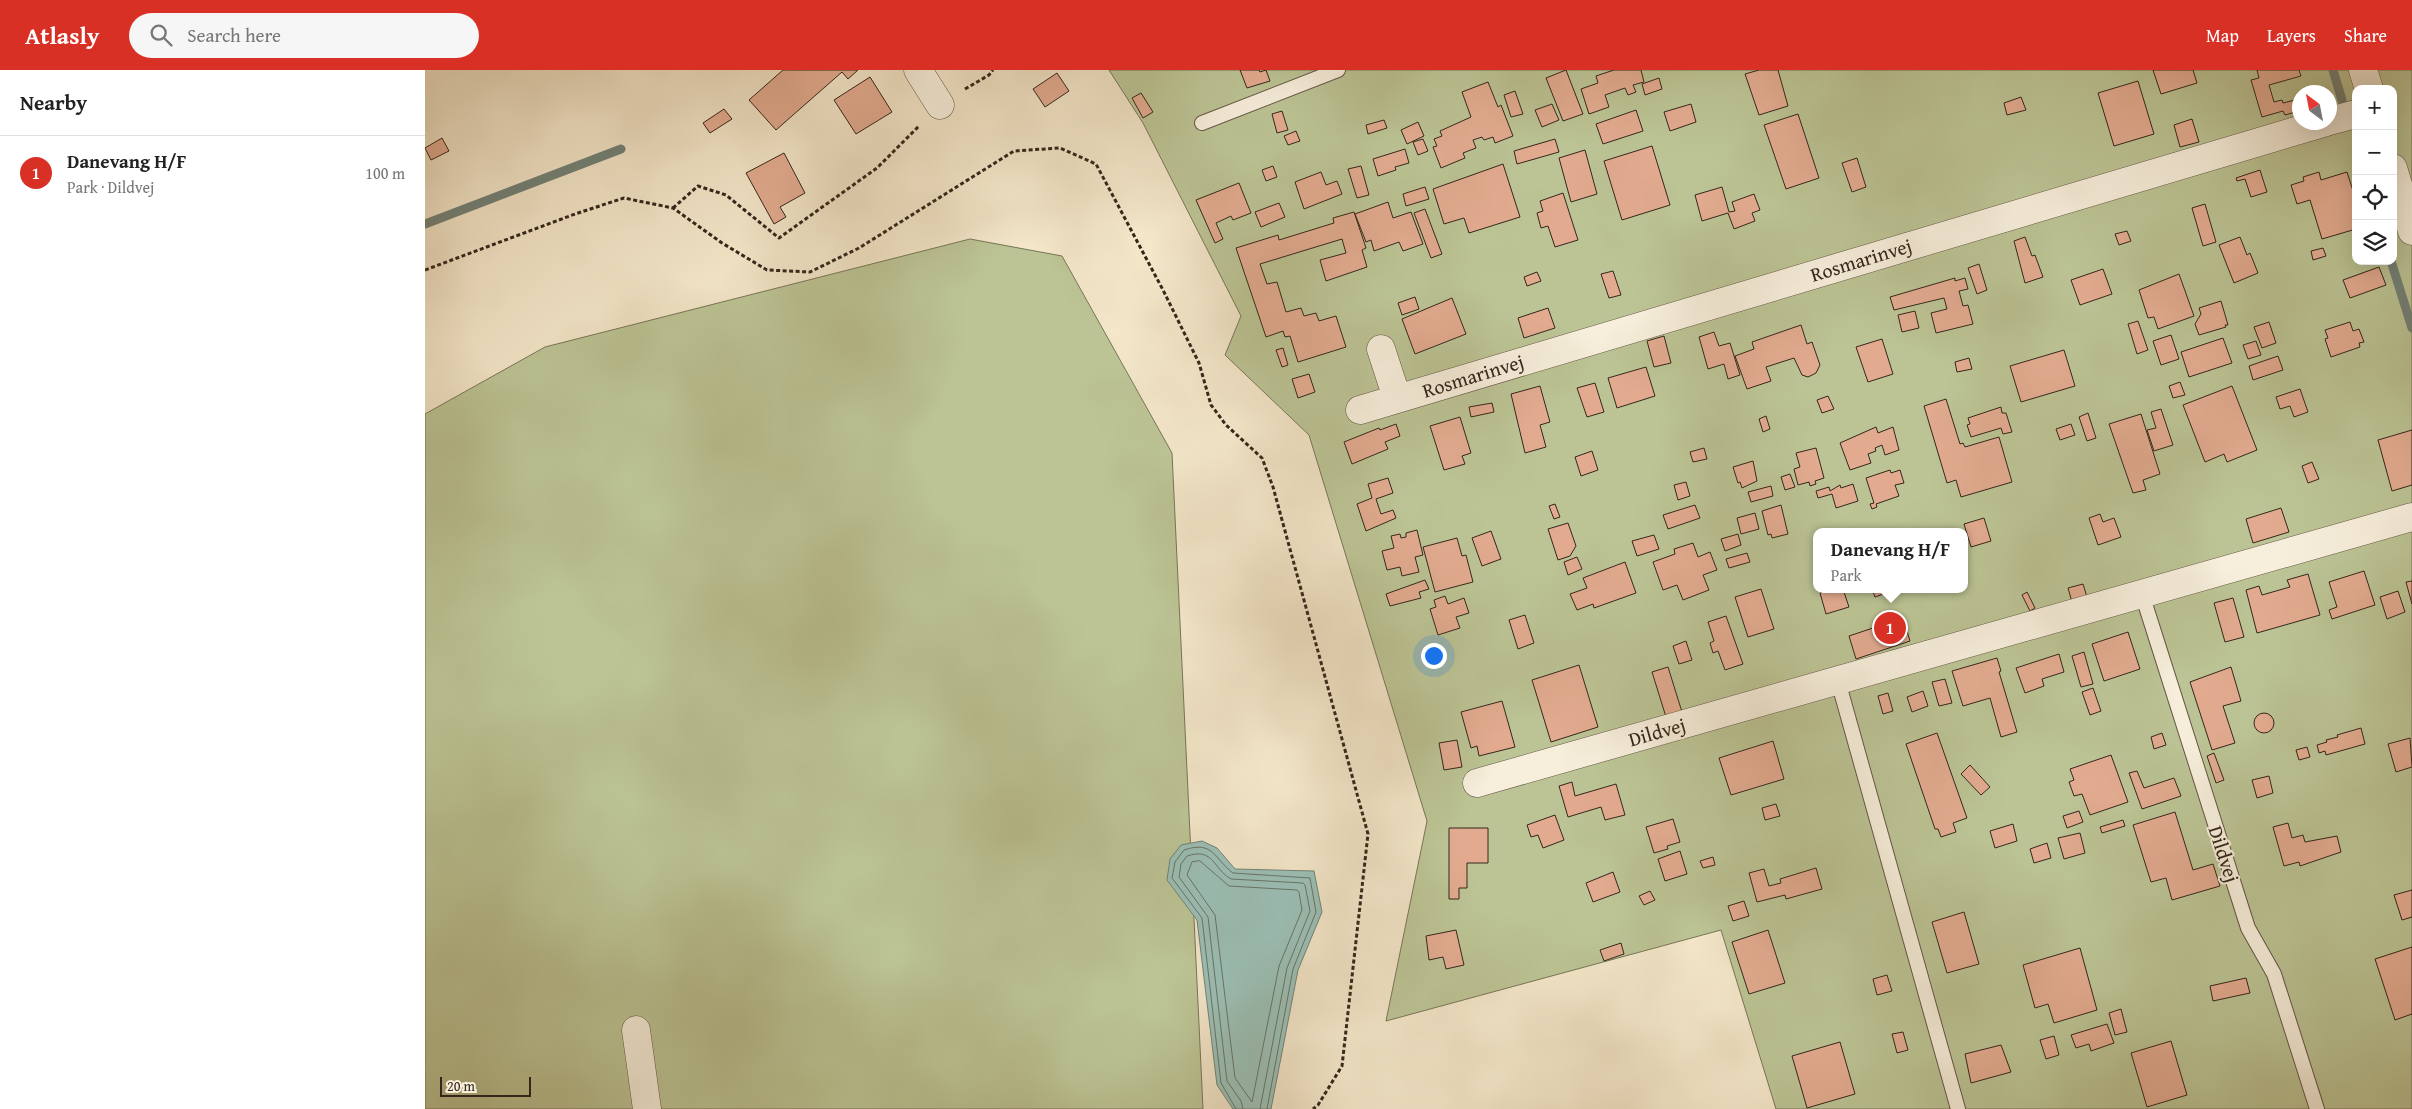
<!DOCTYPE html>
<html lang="en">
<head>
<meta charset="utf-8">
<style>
  body { margin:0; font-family:"Gentium Book Plus",serif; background:#f6f6f6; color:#222 }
  .controls { position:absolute; right:15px; top:15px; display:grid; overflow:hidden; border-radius:10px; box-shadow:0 5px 20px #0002 }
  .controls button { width:45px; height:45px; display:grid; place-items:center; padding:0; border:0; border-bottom:1px solid #e0e0e0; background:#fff; color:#222; font:25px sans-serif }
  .compass { position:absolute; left:1867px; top:15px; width:45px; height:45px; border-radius:50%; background:#fff; box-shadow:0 5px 20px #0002; rotate:328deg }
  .scale { position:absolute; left:15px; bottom:12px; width:91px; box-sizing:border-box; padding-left:5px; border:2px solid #35261b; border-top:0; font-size:14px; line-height:18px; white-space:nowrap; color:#35261b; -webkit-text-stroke:4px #f7efdc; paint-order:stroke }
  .you { position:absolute; left:1008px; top:585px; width:18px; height:18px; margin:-12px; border:4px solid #fff; border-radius:50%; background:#1a73e8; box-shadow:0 0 0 8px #1a73e833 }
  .badge { display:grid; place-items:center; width:32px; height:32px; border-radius:50%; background:#d93025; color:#fff; font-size:16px; font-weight:700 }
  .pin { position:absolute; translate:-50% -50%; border:2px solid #fff; box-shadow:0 1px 5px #0006 }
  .popup { position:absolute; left:1388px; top:458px; width:155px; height:65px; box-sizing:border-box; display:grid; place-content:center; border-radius:10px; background:#fff; filter:drop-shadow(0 1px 4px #0005); font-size:16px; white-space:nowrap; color:#767676 }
  .popup b { font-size:19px; color:#222 }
  .popup::after { content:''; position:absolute; left:50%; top:100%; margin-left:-10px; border:10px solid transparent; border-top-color:#fff }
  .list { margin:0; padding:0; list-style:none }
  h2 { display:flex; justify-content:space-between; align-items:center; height:65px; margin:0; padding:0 20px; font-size:21px }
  h2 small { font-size:16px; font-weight:400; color:#767676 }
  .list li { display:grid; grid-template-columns:32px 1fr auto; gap:15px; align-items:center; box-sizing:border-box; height:75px; padding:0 20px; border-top:1px solid #e0e0e0 }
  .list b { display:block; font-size:19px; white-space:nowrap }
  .list p { margin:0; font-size:16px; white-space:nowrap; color:#767676 }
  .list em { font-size:16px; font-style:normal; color:#767676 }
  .icon { flex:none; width:28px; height:28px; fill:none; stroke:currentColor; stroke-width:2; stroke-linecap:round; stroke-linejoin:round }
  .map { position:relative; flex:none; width:1987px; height:1039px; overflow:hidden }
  header { display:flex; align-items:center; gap:30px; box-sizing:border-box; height:70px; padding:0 25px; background:#d93025; color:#fff }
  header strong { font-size:24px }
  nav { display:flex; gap:28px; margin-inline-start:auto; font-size:18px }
  .search { width:350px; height:45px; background:#f6f6f6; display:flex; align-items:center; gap:12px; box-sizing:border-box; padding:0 18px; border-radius:28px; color:#767676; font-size:19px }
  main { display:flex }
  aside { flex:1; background:#fff }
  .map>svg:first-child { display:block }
</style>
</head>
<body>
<header>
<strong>Atlasly</strong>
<div class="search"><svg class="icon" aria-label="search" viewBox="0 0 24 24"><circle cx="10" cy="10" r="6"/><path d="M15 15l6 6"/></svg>Search here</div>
<nav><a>Map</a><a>Layers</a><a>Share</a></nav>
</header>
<main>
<aside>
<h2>Nearby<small></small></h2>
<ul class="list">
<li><span class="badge">1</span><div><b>Danevang H/F</b><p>Park · Dildvej</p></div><em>100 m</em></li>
</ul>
</aside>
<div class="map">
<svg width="1987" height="1039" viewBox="0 0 1987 1039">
  <rect width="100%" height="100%" fill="#f3e6c9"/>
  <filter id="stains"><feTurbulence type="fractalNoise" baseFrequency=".004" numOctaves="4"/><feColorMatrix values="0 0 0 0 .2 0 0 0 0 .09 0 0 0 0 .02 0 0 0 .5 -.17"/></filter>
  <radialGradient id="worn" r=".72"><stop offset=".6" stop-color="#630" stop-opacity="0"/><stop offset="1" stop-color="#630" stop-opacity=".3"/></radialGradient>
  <path fill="#bcc495" stroke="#787558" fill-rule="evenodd" d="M684,0H1987V1039H1351L1296,860L961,951L1002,751L884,365L800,285L816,246L718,53ZM1931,19H1968V191H1931ZM1874,22H1904V52H1874ZM1391,462H1539V519H1391Z
    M545,169L637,186L747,383L778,1039H0V344L120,277Z"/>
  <path fill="#9bc0b6" stroke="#728278" d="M777,771L792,778L810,799L889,801L897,842L873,900L846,1039H808L792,1015L772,850L742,810L745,789L756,775Z"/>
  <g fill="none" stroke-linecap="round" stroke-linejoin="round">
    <path stroke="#687368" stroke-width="1" d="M775,791L804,816L872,820L874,822L877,840L854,896L827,1032L810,1008L790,845L762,805L767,792Z
      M811,1039L796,1013L777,848L747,808L750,792L759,780C789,770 789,789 808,803L885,808L891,842L868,899L842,1039
      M818,1039L816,1031L802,1011L783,847L754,807L756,794L762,786C789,777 788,799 806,809L878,813L880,815L885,841L862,898L835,1039"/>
    <path stroke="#728278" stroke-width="9" d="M1908,0L1917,30
      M0,154L196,79
      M1966,191L1987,258"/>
  </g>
  <path fill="#e2ab90" stroke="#35261b" d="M358,0H433L423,9L417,2L351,60L324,30Z
    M815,0H834L835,2L841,0L845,11L822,18Z
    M1141,0L1158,44L1138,51L1121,8Z
    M1189,0H1216L1219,12L1208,15L1211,22L1203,25L1200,18L1180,25L1184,37L1164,44L1156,19L1173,13L1171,6Z
    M1334,0H1353L1363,36L1334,45L1320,4Z
    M1728,0H1768L1772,13L1736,24Z
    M1832,0H1874L1876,6L1844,15L1849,32L1857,30L1858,33L1874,29V41L1860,45L1858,41L1837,47L1826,10L1834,8Z
    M632,3L644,21L620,37L608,19Z
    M445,7L467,42L431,64L409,30Z
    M1234,8L1237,19L1220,25L1217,14Z
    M1713,11L1729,64L1689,76L1673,23Z
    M1063,12L1073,37L1076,35L1088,66L1070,73L1068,67L1059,70L1057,67L1048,70L1051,78L1038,83L1040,88L1016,98L1008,77L1012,76L1009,69L1017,66L1015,61L1046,47L1037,22Z
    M1090,21L1098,44L1086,47L1079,25Z
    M716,23L728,42L718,48L707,28Z
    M1596,27L1601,40L1582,45L1579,33Z
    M1127,34L1134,50L1117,57L1110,40Z
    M1266,34L1271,52L1245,61L1239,42Z
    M299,39L307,49L285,63L278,53Z
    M1211,40L1218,61L1178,74L1171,54Z
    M857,41L863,60L852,63L847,44Z
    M1373,44L1394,108L1361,119L1339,55Z
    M1767,49L1774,72L1755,77L1749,55Z
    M959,50L962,58L943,64L941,55Z
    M993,52L999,66L982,74L976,60Z
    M871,61L875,71L863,75L859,66Z
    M17,68L24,81L6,90L0,78Z
    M998,69L1003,81L993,85L988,72Z
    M1130,69L1134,82L1092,94L1089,81Z
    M1227,76L1245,135L1197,150L1179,91Z
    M980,79L984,93L970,97L971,100L953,106L948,89Z
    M1160,80L1172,124L1146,132L1134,88Z
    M359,83L380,123L355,137L361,147L349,154L321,103Z
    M1432,88L1441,117L1427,122L1417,93Z
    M1078,94L1095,147L1044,163L1039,148L1019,154L1008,119Z
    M848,96L852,107L841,111L837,100Z
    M936,96L944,125L932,128L923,99Z
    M1835,100L1842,122L1826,127L1820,109L1812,111L1811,108Z
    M896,102L901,115L912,111L917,124L879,139L870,112Z
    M1894,102L1896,110L1922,102L1931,130V159L1897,169L1885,130L1872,134L1866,115L1879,111L1878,107Z
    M814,113L826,143L808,150L806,146L791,153L798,169L790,173L771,130Z
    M1000,117L1004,129L981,136L978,124Z
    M1297,117L1304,142L1310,141L1307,132L1329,124L1335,140L1327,143L1330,151L1309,159L1303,143L1277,151L1270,125Z
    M1138,123L1153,170L1130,177L1123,156L1116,158L1112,143L1118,141L1115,131Z
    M963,132L968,148L986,142L998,174L978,181L974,172L949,181L946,170L941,172L930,144Z
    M854,133L860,147L836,157L830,142Z
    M1780,134L1791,172L1778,176L1767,138Z
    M1000,139L1017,184L1006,188L989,143Z
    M929,142L941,178L937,180L942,197L901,211L895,190L921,183L917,169L835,194L842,214L852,212L861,242L876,238L879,246L891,243L894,251L911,246L921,277L873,292L865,266L860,267L858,261L841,267L811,178L853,165L854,170L909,153L908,148Z
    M1702,161L1706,171L1694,175L1690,164Z
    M1600,167L1607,186L1610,185L1618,207L1600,213L1589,171Z
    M1815,167L1822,185L1825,183L1833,203L1809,213L1794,175Z
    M1898,178L1901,186L1888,190L1886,181Z
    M1554,194L1562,220L1552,224L1543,198Z
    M1954,197L1961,215L1925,228L1918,210Z
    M1678,199L1687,224L1655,235L1646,210Z
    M1188,201L1196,225L1184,228L1176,204Z
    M1112,202L1116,211L1102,216L1099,207Z
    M1754,204L1769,246L1733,259L1729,247L1723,248L1714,220Z
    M1530,208V211L1540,208L1543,219L1534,221L1538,236L1543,235L1548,254L1511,263L1506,243L1522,239L1519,228L1469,240L1465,227Z
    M990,227L994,239L977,245L973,233Z
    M1027,228L1041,264L990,284L977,249Z
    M1796,231L1803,255H1800L1801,257L1774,265L1770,254L1776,244L1774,238Z
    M1123,238L1130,258L1099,268L1093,248Z
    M1490,241L1494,258L1477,262L1473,245Z
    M1713,251L1723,280L1712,284L1703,254Z
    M1844,252L1851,273L1837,278L1829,257Z
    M1925,252L1928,261L1934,259L1939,272L1934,273L1935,277L1906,287L1900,269L1903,268L1900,260Z
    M1376,255L1382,274L1387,272L1395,295L1391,303L1383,307L1377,305L1369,288L1341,297L1346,311L1322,319L1310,286L1329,279L1327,272Z
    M1289,262L1294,276L1305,273L1315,305L1303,309L1299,294L1283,299L1274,267Z
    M1746,265L1754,289L1736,295L1728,271Z
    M1239,266L1246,293L1229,297L1222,271Z
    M1798,268L1807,293L1764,307L1756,282Z
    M1457,269L1468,304L1443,312L1431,277Z
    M1831,271L1836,285L1823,289L1818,275Z
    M858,278L863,295L857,297L851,280Z
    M1639,280L1650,316L1596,332L1585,296Z
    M1853,286L1858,300L1828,310L1824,296Z
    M1544,288L1547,299L1532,302L1530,292Z
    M1221,297L1230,326L1192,338L1183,308Z
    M884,304L890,322L873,328L867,309Z
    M1755,312L1760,325L1748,328L1744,316Z
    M1170,313L1179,342L1162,347L1152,318Z
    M1115,316L1125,352L1115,355L1121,377L1100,383L1086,324Z
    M1807,316L1832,380L1802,392L1799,384L1780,392L1758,335Z
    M1875,319L1883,342L1869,347L1865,336L1855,339L1851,327Z
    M1403,326L1409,339L1397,343L1392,330Z
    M1521,329L1535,374L1538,373L1540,377L1574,367L1587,412L1536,427L1531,410L1522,413L1499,336Z
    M1067,333L1069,342L1046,347L1044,337Z
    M1576,337L1577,343H1581L1587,362L1578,364L1576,358L1546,367L1542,355L1545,354L1543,348Z
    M1736,339L1748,375L1729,381L1722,360L1731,358L1726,342Z
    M1663,343L1671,368L1662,371L1654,347Z
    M1716,344L1735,404L1718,410L1721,420L1708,423L1684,354Z
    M1341,346L1345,359L1338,362L1334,349Z
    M1035,347L1046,383L1037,386L1040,394L1019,400L1005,356Z
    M971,354L975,366L960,372L963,379L927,394L919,372L954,358L955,360Z
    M1646,354L1650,365L1635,370L1631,359Z
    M1451,357L1453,363L1468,357L1474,380L1460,385L1457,375L1450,378L1451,381L1443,384L1446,393L1425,400L1415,373Z
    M1987,360V415L1967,421L1953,370Z
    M1279,378L1282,389L1268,392L1265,382Z
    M1391,378L1399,408L1390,411L1391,414L1385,416L1384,412L1373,415L1369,399L1375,397L1371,383Z
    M1167,381L1173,400L1156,406L1150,387Z
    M1328,391L1332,411L1317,418L1315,412L1313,413L1308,397Z
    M1887,392L1894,409L1883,413L1877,396Z
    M1465,400L1466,403L1475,400L1479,413L1470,415L1474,426L1451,434L1452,437L1447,439L1445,434L1449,433L1441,408Z
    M1365,404L1370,417L1360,420L1356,407Z
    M963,408L968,423L951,429L956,444L968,440L971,448L941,461L932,434L947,428L943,414Z
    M1261,412L1265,426L1253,430L1249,415Z
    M1428,414L1433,431L1411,438L1407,424L1393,428L1391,421L1404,417L1405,421L1415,415L1416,418Z
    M1346,416L1348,426L1326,432L1323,422Z
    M1130,434L1135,447L1129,449L1124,436Z
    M1270,435L1275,448L1243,459L1238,445Z
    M1356,435L1363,464L1347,468L1346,464L1343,465L1337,441Z
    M1856,438L1864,462L1828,473L1821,449Z
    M1330,443L1334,459L1316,464L1312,448Z
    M1675,444L1678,452L1689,448L1696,467L1673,475L1664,448Z
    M1559,448L1566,471L1546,477L1539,454Z
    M1143,453L1151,476L1145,486L1133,490L1123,459Z
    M992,460L998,485L990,487L994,502L977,506L975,497L962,500L957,481L969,478L966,466L975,464L976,468L981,467V463Z
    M1066,461L1076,489L1057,496L1047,468Z
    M1313,464L1316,475L1300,481L1296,469Z
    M1229,465L1234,479L1212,486L1207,471Z
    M1032,468L1037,486L1041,485L1048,512L1010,522L998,477Z
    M1268,473L1273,487L1285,482L1292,500L1278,505L1284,520L1258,530L1252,515L1238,520L1228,492L1250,484L1249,479Z
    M1322,483L1325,492L1304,498L1301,489Z
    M1152,487L1157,499L1143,505L1139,492Z
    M1200,492L1211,523L1169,538L1168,534L1152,540L1145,524L1162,518L1158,508Z
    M1939,501L1950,535L1907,549L1904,540L1912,537L1904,512Z
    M1883,504L1895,545L1832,563L1821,520L1834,516L1837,525L1865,517L1862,510Z
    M1000,510L1004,519L994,522L996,528L965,536L961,524Z
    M1987,511V534L1981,512Z
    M1658,514L1662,527L1647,532L1643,518Z
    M1336,519L1349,559L1323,567L1310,527Z
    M1407,519H1418L1424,537L1401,544L1395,523Z
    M1447,519H1467V521L1450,527Z
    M1973,521L1980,542L1962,549L1955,527Z
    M1602,522L1610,538L1605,541L1597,525Z
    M1020,526L1023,534L1039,528L1044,543L1031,547L1035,558L1013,565L1005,539L1011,537L1009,530Z
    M1808,528L1819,567L1800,572L1789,533Z
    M1100,545L1109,573L1093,579L1084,550Z
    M1301,546L1318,594L1300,600L1293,581L1288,583L1285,573L1289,571L1283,552Z
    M1478,548L1485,571L1431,589L1424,566Z
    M1703,562L1715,599L1679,611L1667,574Z
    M1261,571L1267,590L1254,594L1248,576Z
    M1659,582L1668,614L1656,617L1647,586Z
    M1634,584L1639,602L1617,609L1619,616L1600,623L1591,598Z
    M1572,588L1576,601L1574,602L1592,662L1576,667L1565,628L1538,636L1527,601Z
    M1154,595L1173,657L1126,672L1107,610Z
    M1243,597L1257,642L1241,647L1227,602Z
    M1806,597L1816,631L1798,636L1810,673L1787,680L1765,612Z
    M1520,609L1527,633L1514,636L1507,612Z
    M1668,618L1676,641L1665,645L1657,622Z
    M1498,621L1503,636L1487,642L1482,627Z
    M1463,623L1468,641L1458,644L1453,626Z
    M1077,631L1090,677L1054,686L1052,676L1046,678L1036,642Z
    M1829 653a10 10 0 1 1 20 0a10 10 0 1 1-20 0Z
    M1936,658L1940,674L1901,685L1900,681L1894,683L1892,675L1902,672L1901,670L1913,667L1912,665Z
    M1512,663L1542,748L1528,753L1531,762L1516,767L1513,759H1510L1481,674Z
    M1737,663L1741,675L1729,679L1726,667Z
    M1985,668L1987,697L1971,702L1963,674Z
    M1032,670L1037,697L1019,700L1014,673Z
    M1348,671L1359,709L1306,725L1294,688Z
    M1882,677L1885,687L1874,690L1871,680Z
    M1789,683L1799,710L1791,713L1782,686Z
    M1686,685L1703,732L1665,745L1657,724L1649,726L1644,712L1649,710L1645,699Z
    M1545,695L1565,717L1556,725L1536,704Z
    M1712,701L1719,718L1749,708L1756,726L1717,739L1704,703Z
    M1844,706L1848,723L1832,728L1827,710Z
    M1147,712L1150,726L1191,714L1200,745L1180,750L1176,737L1143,747L1134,716Z
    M1351,734L1355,746L1340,750L1337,738Z
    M1654,741L1658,752L1642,758L1638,746Z
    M1750,742L1768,800L1788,794L1795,816L1747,830L1741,808L1726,812L1708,755Z
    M1130,745L1139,770L1118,778L1113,765L1106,767L1102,755Z
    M1248,749L1255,772L1242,776L1243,779L1229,783L1221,757Z
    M1698,750L1700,756L1677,763L1675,757Z
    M1863,753L1867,768L1878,765L1880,772L1912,766L1916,782L1875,796L1874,792L1859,796L1848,757Z
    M1588,754L1592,771L1570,778L1565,761Z
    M1024,758H1063V793H1042V818H1034V829H1024Z
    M1655,763L1660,783L1639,789L1633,768Z
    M1622,773L1626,788L1609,793L1605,779Z
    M1255,781L1262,804L1240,811L1233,789Z
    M1288,787L1290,795L1278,798L1275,791Z
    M1391,798L1397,819L1361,829L1360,825L1332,832L1324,803L1339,799L1344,816L1356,813L1355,809Z
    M1188,802L1195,822L1168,832L1161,813Z
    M1987,820V847L1977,850L1969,825Z
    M1225,821L1230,830L1219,835L1214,826Z
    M1319,831L1324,846L1308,851L1303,836Z
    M1539,842L1554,894L1522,903L1507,852Z
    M1031,860L1039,895L1021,899L1018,887L1004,890L1001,866Z
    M1343,860L1360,913L1324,924L1307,872Z
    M1196,873L1199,884L1179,891L1175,880Z
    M1987,877V944L1970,950L1950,889Z
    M1655,878L1672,940L1629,953L1623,934L1610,938L1598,895Z
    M1462,905L1467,921L1452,925L1448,909Z
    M1821,908L1825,923L1788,931L1785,916Z
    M1696,939L1702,962L1690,965L1684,943Z
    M1682,954L1689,973L1666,981L1664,974L1651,978L1646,965Z
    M1478,962L1483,980L1472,983L1467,964Z
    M1629,966L1634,985L1621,989L1615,970Z
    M1746,971L1762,1025L1722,1037L1706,983Z
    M1415,972L1430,1024L1382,1038L1367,986Z
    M1576,975L1586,1002L1546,1013L1540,984Z"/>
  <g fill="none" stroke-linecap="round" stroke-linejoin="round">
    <g stroke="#645646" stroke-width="16">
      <path id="lane" d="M777,53L913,0
        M1717,524L1823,858L1849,904L1892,1039
        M1413,611L1533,1039"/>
    </g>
    <g stroke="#645646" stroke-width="29">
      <path id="street" d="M493,0L515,35
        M1938,0L1944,19
        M1904,51L1931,44
        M1968,98L1987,161
        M956,279L972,328
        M935,340L1901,52
        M1052,713L1987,447
        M211,960L222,1039"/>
    </g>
    <path stroke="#35261b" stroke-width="3" stroke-dasharray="4 2.5" stroke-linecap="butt" d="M540,19L564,5L568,0
      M248,138L273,116L301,125L354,168L452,98L494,56
      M0,200L150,144L199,128L248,138L297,173L342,200L385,202L434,178L589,81L635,78L671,94L738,220L774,293L786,335L801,355L837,388L848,417L943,764L917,996L893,1035L888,1039"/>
    <use href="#lane" stroke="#f7efdc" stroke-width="14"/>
    <use href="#street" stroke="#f7efdc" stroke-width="28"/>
  </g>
  <g text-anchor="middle" stroke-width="4" stroke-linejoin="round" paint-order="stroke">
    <g font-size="20" fill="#35261b" stroke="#f7efdc">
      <text transform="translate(1436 190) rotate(-17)" y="7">Rosmarinvej</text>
      <text transform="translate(1048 306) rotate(-17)" y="7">Rosmarinvej</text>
      <text transform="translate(1232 662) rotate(-16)" y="7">Dildvej</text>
      <text transform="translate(1799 784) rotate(72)" y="7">Dildvej</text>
    </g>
  </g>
  <rect width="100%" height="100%" filter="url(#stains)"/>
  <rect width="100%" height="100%" fill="url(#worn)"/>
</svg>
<div class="controls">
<button>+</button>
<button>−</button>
<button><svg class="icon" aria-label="locate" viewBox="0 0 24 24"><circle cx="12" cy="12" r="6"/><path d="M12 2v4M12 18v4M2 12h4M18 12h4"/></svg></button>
<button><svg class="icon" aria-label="layers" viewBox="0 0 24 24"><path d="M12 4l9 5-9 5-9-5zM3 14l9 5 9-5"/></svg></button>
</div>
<svg class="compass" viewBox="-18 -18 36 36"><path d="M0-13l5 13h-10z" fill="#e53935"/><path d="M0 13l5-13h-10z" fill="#767676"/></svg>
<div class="scale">20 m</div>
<div class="you"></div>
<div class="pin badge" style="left:1465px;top:558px">1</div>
<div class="popup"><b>Danevang H/F</b>Park</div>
</div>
</main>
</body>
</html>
